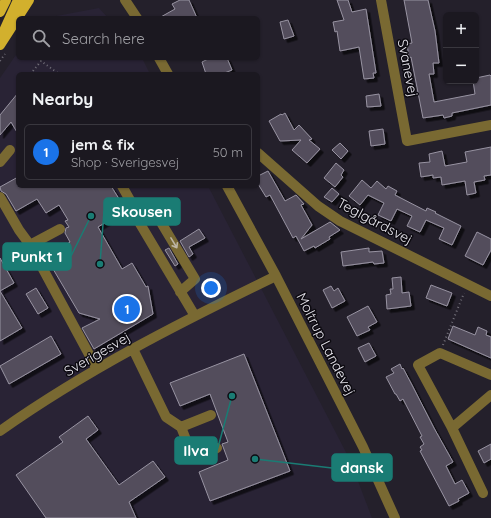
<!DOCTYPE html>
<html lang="en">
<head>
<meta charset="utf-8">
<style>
  body { margin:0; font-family:Quicksand,sans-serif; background:#28252d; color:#f1f3f6 }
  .controls { position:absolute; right:12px; top:12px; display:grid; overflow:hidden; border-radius:6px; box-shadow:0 1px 3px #0004 }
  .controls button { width:36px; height:36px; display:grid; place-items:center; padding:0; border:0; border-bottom:1px solid #39373e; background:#1b1820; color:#f1f3f6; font:20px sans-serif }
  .you { position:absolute; left:211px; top:288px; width:14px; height:14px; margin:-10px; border:3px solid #fff; border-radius:50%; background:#1a73e8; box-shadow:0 0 0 6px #1a73e833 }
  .badge { display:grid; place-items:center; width:26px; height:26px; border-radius:50%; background:#1a73e8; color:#fff; font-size:13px; font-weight:700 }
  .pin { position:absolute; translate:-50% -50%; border:2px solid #fff; box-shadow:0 1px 4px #0006 }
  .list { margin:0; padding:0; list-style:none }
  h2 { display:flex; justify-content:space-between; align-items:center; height:52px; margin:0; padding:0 16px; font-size:17px }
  h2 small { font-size:13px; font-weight:400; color:#a0a0a5 }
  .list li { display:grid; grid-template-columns:26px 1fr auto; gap:12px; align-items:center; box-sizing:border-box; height:56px; margin:0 8px 8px; padding:0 8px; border:1px solid #39373e; border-radius:6px }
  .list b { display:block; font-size:15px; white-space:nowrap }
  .list p { margin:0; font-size:13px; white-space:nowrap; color:#a0a0a5 }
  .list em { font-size:13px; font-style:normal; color:#a0a0a5 }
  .icon { flex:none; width:22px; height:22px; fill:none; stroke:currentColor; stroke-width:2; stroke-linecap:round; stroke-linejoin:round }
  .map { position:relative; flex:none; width:491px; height:518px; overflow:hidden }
  .search { position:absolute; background:#1b1820; box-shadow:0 1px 3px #0004; left:16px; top:16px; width:244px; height:44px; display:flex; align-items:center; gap:10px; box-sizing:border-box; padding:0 14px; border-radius:6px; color:#a0a0a5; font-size:15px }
  .panel { position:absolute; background:#1b1820; box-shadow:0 1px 3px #0004; left:16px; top:72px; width:244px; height:116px; border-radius:6px }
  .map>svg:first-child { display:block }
</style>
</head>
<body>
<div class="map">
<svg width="491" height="518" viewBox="0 0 491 518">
  <defs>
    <filter id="shadow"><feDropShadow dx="3.5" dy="3.5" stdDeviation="0" flood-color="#0009"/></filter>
  </defs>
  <rect width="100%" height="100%" fill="#24202b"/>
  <path fill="#292335" d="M99,8L108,18H46Z
    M18,52V58H142L150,74H18V186H208L350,460L372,518H0V78Z"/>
  <path fill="#534e5c" stroke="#9893a2" filter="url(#shadow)" d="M180,0H189L197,18H159L175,9L172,4Z
    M337,0H348L352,12L366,9L376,73H373L374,78L364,79L359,47L340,51L337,31L335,32L333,22L344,20Z
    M404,0H428L435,31L439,63H433L434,74H429L434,102L475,94L473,81H476V78L490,75L491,76V105L452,113V116L444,118L443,115L423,118L411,57L409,58L407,44L412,43Z
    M288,20L294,36L284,39L280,22Z
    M210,58H227L232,70L222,74H206L202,62Z
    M18,93V134L11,122L0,135V115Z
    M379,94L381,106L367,107L366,96Z
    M285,113L294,130L299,125L312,139L309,140L320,149L307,163L292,150L301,140L280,141L269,121L281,114L282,115Z
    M383,129L385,144L371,146L369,131Z
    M340,143L348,151L341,159L332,150Z
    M491,147V175L484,176L485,180L474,182L476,193L467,195L465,181L442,185L441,177L433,178V175L421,177L419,163L430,162L429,154L442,151L445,166L467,162L465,152Z
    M336,163L344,170L341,175L343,177L335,187L324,178Z
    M268,171L285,201L296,195L304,204L301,205L312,225L301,239L330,222L340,230L329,237L330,239L315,248L314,246L304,251L296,236L293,238L270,195L266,197L258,184V176Z
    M18,177V186H111L126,210L98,227L122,269L132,263L146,287L148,286L153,314L94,349L82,328L100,319L79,313L46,257L70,242L65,233L66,228L69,227L65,221L68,220L59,205L46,213L37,199L16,211L6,194L1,191L0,187Z
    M362,180L371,188L377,181L386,189L388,186L397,191L395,195L426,211L427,208L436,212L435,213L461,226L452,245L439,239L444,228L426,220L420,232L407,226L412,216L397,209L391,221L378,215L384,203L368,195L360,205L349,196Z
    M332,188L339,194L332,202L324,197Z
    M199,229L205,238L189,247L193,254L189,257L180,241Z
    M477,232L491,239V250L483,265L465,256Z
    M169,248L178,264L175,266L165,250Z
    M369,248V252L382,251L384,263L374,264L373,262L343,266L341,252Z
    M0,258L14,283L0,291L22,328L0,341Z
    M401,277L402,293L409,292L411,306L387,309L386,295L391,294L390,289H393L392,278Z
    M431,285L452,293L447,306L426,298Z
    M331,286L334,291L338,288L345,301L332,308L323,290Z
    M36,288L48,308L38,314L26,294Z
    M368,306L377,322L368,327L370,330L357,336L347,317Z
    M453,326L475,335L478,327L487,331L486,335L491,337V358L448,339Z
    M51,336L61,354L9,384L0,366Z
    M369,343L376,356L365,362L358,348Z
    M244,354L290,471L210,501L199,472L228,460L222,444L228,442L210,394L180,406L170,383Z
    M400,364L402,369L403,368L412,385L434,428L453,462L446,466L455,484L462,480L469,493L458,499L459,501L449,506L420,451L422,450L420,447L424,444L420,437L422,436L403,399L400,401L396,394H395L386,377L394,373L391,369Z
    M88,416L98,430L86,439L119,485L153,461L165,477L129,502L136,518H46L16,475L63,442L59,437Z
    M491,444V459L484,463L478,451Z"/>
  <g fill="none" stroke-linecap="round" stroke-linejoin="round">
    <path stroke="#726f79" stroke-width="2" stroke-dasharray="1 3" stroke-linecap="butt" d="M0,61L5,54
      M33,71L41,61L59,74
      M443,345L464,293"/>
    <path stroke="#796932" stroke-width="10" d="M125,0L137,18
      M381,0L407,141L491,125
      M159,58L168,74
      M258,153L318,206L340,221L491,296
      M0,162L10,150
      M122,186L135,209L139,222L195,316
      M227,186L276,276L363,447L395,518
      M0,197L19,230L30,245
      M139,222L156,214L195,279L180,292
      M60,229L30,245L97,369
      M133,349L166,417L181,427L211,415
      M181,427L193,457L217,448
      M452,428L491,395
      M0,431C86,370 181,322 276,276
      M483,493L452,428L418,365L440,353L491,375"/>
    <path stroke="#d2b02d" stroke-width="10" d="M0,12L6,0
      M3,33L18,0
      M0,45L29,0"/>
  </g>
  <defs><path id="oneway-shaft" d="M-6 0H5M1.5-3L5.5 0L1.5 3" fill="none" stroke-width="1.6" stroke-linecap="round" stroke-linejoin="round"/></defs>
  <use stroke="#bdb5a4" href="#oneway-shaft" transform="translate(174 243) rotate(59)"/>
  <g text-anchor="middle" stroke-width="3" stroke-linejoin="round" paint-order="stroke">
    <g font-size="14" fill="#eae8f0" stroke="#0c0a10">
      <text transform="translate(408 68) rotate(79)" y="5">Svanevej</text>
      <text transform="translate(375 221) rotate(28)" y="5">Teglgårdsvej</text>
      <text transform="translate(326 344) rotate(63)" y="5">Moltrup Landevej</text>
      <text transform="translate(97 354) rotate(-30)" y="5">Sverigesvej</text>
    </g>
  </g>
  <path fill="none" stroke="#1a7c74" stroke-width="1.5" d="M100 264L104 211M91 216L71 256M232 396L217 451M255 459L332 468"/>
  <g fill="#1a7c74" stroke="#0c0a10" stroke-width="1.5">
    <circle cx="100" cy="264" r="4"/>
    <circle cx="91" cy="216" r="4"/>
    <circle cx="232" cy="396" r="4"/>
    <circle cx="255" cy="459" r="4"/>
  </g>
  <g fill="#1a7c74" stroke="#1a7c74" stroke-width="1.5">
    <rect x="104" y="198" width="76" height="27" rx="4"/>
    <rect x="3" y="243" width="68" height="27" rx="4"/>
    <rect x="175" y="437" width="42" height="27" rx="4"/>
    <rect x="332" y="454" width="60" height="27" rx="4"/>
  </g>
  <g font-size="15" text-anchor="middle" font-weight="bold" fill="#fff">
    <text x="142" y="217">Skousen</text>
    <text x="37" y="262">Punkt 1</text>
    <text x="196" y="456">Ilva</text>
    <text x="362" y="473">dansk</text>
  </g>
</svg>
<div class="controls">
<button>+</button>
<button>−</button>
</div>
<div class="you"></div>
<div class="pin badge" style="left:127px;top:309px">1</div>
<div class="search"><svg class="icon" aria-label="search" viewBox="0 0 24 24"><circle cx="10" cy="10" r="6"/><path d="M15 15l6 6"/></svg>Search here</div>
<section class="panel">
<h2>Nearby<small></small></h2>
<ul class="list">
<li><span class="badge">1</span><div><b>jem &amp; fix</b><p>Shop · Sverigesvej</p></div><em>50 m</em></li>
</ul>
</section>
</div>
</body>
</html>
